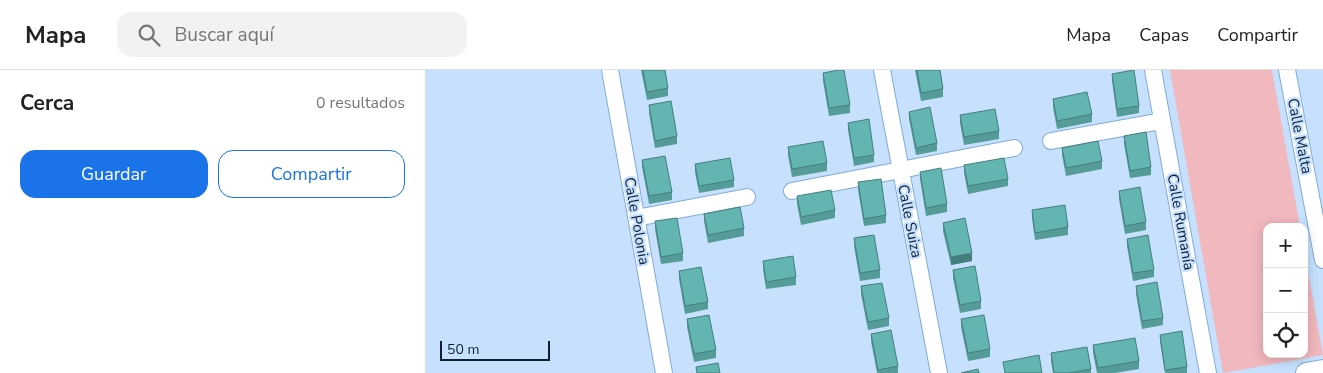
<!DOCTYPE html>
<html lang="es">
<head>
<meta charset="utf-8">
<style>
  body { margin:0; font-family:"Nunito Sans",sans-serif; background:#f2f2f2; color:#222 }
  .controls { position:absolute; right:15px; bottom:15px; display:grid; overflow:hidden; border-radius:10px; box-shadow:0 2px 12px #0003 }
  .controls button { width:45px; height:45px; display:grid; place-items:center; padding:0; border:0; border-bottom:1px solid #e0e0e0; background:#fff; color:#222; font:25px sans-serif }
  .scale { position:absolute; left:15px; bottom:12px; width:110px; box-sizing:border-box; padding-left:5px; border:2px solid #0f2031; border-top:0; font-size:14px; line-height:18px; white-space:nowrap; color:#0f2031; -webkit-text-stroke:4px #c6e0fd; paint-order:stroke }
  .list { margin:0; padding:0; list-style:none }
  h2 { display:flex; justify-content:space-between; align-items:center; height:65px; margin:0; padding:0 20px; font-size:21px }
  h2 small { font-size:16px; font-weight:400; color:#767676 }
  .actions { display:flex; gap:10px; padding:15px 20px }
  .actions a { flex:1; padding:11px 0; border:1px solid #1a73e8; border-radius:15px; text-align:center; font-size:18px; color:#1a73e8 }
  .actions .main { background:#1a73e8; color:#fff }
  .icon { flex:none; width:28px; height:28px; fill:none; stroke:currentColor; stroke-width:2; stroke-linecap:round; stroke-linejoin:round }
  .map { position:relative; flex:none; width:898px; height:303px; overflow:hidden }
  header { display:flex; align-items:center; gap:30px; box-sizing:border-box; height:70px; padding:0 25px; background:#fff; border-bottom:1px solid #e0e0e0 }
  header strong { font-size:24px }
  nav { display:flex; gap:28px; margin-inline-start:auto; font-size:18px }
  .search { width:350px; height:45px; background:#f2f2f2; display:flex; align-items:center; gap:12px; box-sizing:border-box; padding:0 18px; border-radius:15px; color:#767676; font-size:19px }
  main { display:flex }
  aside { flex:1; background:#fff }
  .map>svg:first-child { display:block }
</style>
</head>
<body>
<header>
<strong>Mapa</strong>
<div class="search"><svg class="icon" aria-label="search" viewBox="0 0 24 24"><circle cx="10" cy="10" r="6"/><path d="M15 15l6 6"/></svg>Buscar aquí</div>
<nav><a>Mapa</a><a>Capas</a><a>Compartir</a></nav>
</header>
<main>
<aside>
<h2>Cerca<small>0 resultados</small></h2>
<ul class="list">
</ul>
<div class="actions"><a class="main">Guardar</a><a>Compartir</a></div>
</aside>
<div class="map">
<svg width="898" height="303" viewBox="0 0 898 303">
  <rect width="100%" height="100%" fill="#c6e0fd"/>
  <path fill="#f1b8be" d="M745,0H847L875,157H842V284H879V179L898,285L798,303Z"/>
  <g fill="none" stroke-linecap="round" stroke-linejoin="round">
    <g stroke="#81abd9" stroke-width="18">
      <path id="minor" d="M185,0L239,303
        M457,0L514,303
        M728,0L783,303
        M862,0L898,190
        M626,71L737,51
        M367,121L589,78
        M211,148L322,127"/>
    </g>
    <g stroke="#81abd9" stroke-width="22">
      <path id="tertiary" d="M881,303L898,300"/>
    </g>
    <use href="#minor" stroke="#fff" stroke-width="16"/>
    <use href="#tertiary" stroke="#fff" stroke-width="20"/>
  </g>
  <path fill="#559c98" d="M216,0H240L243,18V26L222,30Z
    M490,0H515L518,19V27L496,31Z
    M398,3L425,35V43L404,46L398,11Z
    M687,4L714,36V43L692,47L687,11Z
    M628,29L667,44V52L632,59L628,37Z
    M224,35L252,66V74L230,78L224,43Z
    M484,42L512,73V81L491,85L484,49Z
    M535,45L574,61V69L539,75L535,53Z
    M423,53L449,85V92L429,96L423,60Z
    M699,66L726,97V105L705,108L699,74Z
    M363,77L402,93V101L367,107L363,85Z
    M637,78L677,91V99L641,106L637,85Z
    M217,90L247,122V130L224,134L217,97Z
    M270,94L309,110V117L274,123L270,102Z
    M539,95L583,109V116L543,124L539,103Z
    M495,102L522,134V142L501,146L495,109Z
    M433,112L461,145V153L439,156L433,120Z
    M694,121L721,152V160L700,164L694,129Z
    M372,126L410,140V148L376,155L372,134Z
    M607,140L643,157V165L610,170L607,148Z
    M279,144L319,158V166L283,173L279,151Z
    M230,151L258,183V191L236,194L230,159Z
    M518,153L547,191L526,195L518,161Z
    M429,168L455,200V208L435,211L429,176Z
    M702,169L729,200V207L708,211L702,176Z
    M338,191L371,207V215L341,219L338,199Z
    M528,200L556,231V239L535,243L528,208Z
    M254,201L283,232V239L260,244L254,209Z
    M436,216L464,248V256L443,260L436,224Z
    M711,216L738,248V255L717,259L711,224Z
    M262,249L291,280V288L269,292L262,257Z
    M536,249L565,279V287L543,291L536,257Z
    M446,264L473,296V303H452L446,271Z
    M735,265L762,297V303H740L735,272Z
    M668,275L714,291V299L690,303H672L668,283Z
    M626,283L666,299V303H628L626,291Z"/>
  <path fill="#457f7c" d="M547,183V191L526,195V187Z"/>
  <path fill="#63b5b1" stroke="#457f7c" d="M218,0H240L243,18L222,22Z
    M414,0H419L425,35L404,38L398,3Z
    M492,0H515L518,19L496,23Z
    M709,0L714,36L692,39L687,4Z
    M662,22L667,44L632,51L628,29Z
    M246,31L252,66L230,71L224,35Z
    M505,37L512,73L491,78L484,42Z
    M570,39L574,61L539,67L535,45Z
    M444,49L449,85L429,88L423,53Z
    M721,62L726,97L705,101L699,66Z
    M398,71L402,93L367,99L363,77Z
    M673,71L677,91L641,98L637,78Z
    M240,86L247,122L224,126L217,90Z
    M305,88L309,110L274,116L270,94Z
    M579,88L583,109L543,116L539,95Z
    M516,98L522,134L501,138L495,102Z
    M456,109L461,145L439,149L433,112Z
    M715,117L721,152L700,156L694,121Z
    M406,120L410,140L376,147L372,126Z
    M640,135L643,157L610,163L607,140Z
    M315,137L319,158L283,165L279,144Z
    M252,148L258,183L236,187L230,151Z
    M540,148L547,183L526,187L518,153Z
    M449,165L455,200L435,203L429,168Z
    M723,165L729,200L708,203L702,169Z
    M368,186L371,207L341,212L338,191Z
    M550,196L556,231L535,235L528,200Z
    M276,197L283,232L260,236L254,201Z
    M732,212L738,248L717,251L711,216Z
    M457,213L464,248L443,252L436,216Z
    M284,245L291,280L269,284L262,249Z
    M559,245L565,279L543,283L536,249Z
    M466,260L473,296L453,300L446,264Z
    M757,261L762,297L740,300L735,265Z
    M710,268L714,291L673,298L668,275Z
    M662,277L666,299L644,303H629L626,283Z
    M614,285L617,303H580L578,292Z
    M293,293L295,303H272L271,297Z
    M553,299L554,303H536Z"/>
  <g text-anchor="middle" stroke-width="4.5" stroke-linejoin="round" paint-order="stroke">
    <g font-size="15" fill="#0f2031" stroke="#c6e0fd">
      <text transform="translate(875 66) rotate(79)" y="5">Calle Malta</text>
      <text transform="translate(212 151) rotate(80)" y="5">Calle Polonia</text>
      <text transform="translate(485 151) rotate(79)" y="5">Calle Suiza</text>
      <text transform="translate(756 152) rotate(80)" y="5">Calle Rumanía</text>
    </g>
  </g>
</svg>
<div class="controls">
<button>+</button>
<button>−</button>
<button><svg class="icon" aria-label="locate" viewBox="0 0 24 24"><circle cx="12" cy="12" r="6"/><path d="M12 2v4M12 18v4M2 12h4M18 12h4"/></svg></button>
</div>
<div class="scale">50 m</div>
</div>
</main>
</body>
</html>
